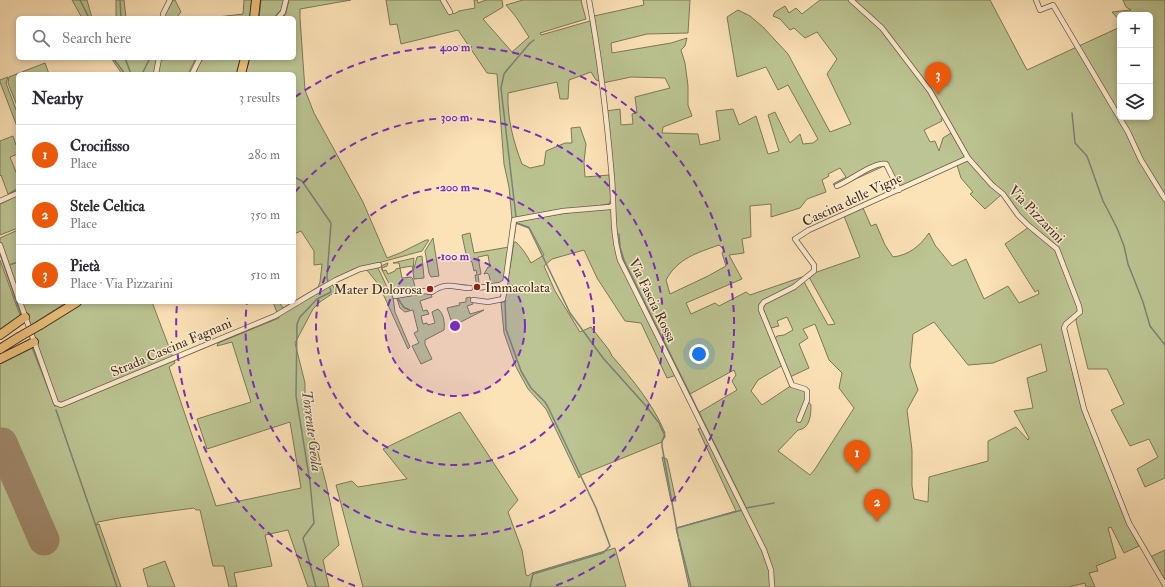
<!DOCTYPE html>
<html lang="en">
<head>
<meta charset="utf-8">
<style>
  body { margin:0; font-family:"IM FELL Double Pica",serif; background:#f7f7f7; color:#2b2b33 }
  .controls { position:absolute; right:12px; top:12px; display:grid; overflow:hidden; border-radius:6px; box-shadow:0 2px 6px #0003 }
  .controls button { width:36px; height:36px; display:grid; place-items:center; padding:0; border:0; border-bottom:1px solid #e1e1e2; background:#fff; color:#2b2b33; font:20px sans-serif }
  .you { position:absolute; left:699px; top:354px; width:14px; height:14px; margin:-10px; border:3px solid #fff; border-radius:50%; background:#1a73e8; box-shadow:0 0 0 6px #1a73e833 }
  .badge { display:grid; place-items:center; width:26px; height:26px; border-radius:50%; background:#ea580c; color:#fff; font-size:13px; font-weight:700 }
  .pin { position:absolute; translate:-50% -33px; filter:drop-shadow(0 1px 2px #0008) }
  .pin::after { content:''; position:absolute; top:21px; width:14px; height:12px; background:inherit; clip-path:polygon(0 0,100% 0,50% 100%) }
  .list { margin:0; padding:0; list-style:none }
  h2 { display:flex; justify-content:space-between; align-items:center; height:52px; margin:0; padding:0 16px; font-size:17px }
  h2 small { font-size:13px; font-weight:400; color:#7c7c81 }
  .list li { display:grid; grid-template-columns:26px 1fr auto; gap:12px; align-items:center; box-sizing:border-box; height:60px; padding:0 16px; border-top:1px solid #e1e1e2 }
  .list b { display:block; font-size:15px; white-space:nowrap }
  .list p { margin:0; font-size:13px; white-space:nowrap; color:#7c7c81 }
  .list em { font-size:13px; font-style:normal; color:#7c7c81 }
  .icon { flex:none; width:22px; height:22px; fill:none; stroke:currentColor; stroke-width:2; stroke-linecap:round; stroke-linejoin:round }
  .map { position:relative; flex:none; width:1165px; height:587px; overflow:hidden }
  .search { position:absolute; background:#fff; box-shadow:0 2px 6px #0003; left:16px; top:16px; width:280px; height:44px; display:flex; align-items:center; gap:10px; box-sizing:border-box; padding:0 14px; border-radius:6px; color:#7c7c81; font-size:15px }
  .panel { position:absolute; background:#fff; box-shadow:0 2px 6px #0003; left:16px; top:72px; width:280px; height:232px; border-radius:6px }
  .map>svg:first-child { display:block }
</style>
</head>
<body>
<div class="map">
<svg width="1165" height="587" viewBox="0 0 1165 587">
  <rect width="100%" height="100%" fill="#fce2b7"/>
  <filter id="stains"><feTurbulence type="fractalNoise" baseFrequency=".005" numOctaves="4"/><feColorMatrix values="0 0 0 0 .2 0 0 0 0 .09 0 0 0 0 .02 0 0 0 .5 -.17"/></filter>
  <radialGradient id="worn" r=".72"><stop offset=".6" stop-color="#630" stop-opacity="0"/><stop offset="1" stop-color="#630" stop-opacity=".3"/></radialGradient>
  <path fill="#bbc492" stroke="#7e7858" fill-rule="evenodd" d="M72,0H87L92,18H82Z
    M116,0H124L126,18H116Z
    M172,0H175L181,12L176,18H162Z
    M244,0H252L250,18H209L243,14Z
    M261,0H284L282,9L273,18H259Z
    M289,0H351L300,9V18L305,90L314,113L363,202L387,258L400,253L426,240H429L422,251L352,270L332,284L336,291L320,302L313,309L295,343L305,383V404L326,483L339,545L323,560L329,587H308L288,530L265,535L272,566L234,573L237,587H229L224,566H213L200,510H196L194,508L119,518L98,522L96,525L99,524L121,587H0V362L35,345L38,342L33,334L83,302H152L175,363L169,367L216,506L301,488L290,422L207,449L197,419L251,402L232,342L217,346L218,343L279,318L273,302H279L283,308L318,287L320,282L322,264L314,265V251L301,231L294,234V74H245L250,58H294V18H283L286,13Z
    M386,0H442L450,13L452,12L454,14L459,11L475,8L474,0H477L478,3L486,0H502L503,7L483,19L512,52L529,37L516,17L506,5L523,0H582L581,1L586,19L540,33L541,35L590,21L600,75L599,81L596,80L591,72L569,80L568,99H560L557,82L508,93C507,117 513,141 522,164L530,168L544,165L546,151L565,143H572L571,128L580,127L586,144L584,162L585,177L609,175L611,199L609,204L512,219L509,187L504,164L497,74L487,73L458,30L401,44L397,24L390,25Z
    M643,0H690L688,33L647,34L611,43L612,53L671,43L687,38L685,46L681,50L685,63L688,86V105L692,116L663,127L662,133L698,134L700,145L720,140L716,111L733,109L739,125L756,116L768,154L779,151L768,115L775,112L790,143L800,134L803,144L813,143L818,139L788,85L778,90L766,67L737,77L727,17L738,10L750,16L763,27L788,54L830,132L851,124L827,74L837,59L817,32L805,38L794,28L790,30L780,19L773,16L775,12L785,6L789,13L796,8L802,14L820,0H850L878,26L928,92L943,118L941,119L942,121L924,130L930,142L935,141L939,151L943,138L951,133L965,157L900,188L884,166L836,188L833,184L846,177L840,168L828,174L829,176L822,180L826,192L807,199L800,208L771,217V204L750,206L751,237L742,239L744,253L729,255L742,279L686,303L691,314L715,303L719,306L746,292L750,295L805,276L793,286L760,306L783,365L758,380L751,391L762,405L792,385L804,389L807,400L811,405C811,415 810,429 798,430L778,451L810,475L815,469L854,408L839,388L842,373L829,360L815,324L803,329L808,338L799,344L809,368L790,377L775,339L777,336L784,335L793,330L787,317L777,321L779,326L771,328L763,309L765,304L803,280L828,325L835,324L809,277L814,273L860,257L844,216L863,208L871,226L876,224L885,245L893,257C909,255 920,246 929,233L935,245L952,266L966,259L984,299L1008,286L1019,303L1039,294L1038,290L1035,292L1005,244L1029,227L1056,249L1078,307V311L1066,322L1064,336L1080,402L1127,523L1139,546L1124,553L1111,527L1108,528L1116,558L1096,566L1098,571L1089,573L1095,587H1086L1085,583L1068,587H689L676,528L736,511L698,429L702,427L745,508L698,413L737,390L732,381L736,375L734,370L690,394L622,260L618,247L606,111L620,109L621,125L633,124L632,114L637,113L635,97L670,88L665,78L631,77L603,83L594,16L644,5ZM719,245L724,250L722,253L726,266L708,276L670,294L666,280C678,258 697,253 719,245ZM934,322L968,365L993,363L1041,344L1047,371L1027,378L1033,408L1014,411L1029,438L1028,440L1016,427L988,441V461L929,477L928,502L914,499L912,486V450L907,410L918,390L910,366L913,334Z
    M852,0H990L1027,70L1120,27V117H1150V15H1120V21L1112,12L1131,10L1126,7L1123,0H1165V478L1145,487L1137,469L1158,457L1149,439L1130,446L1111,410L1124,404L1107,369H1088L1076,321L1077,317L1081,312L1057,248L1020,215L1011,201L969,157L931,91L883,28Z
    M111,58H161V60L178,58H196L188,74H122Z
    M204,58H241L237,74H195L200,63Z
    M45,63L49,74H18V108L8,83L9,77Z
    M8,77L6,83L18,115V129L0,82V80Z
    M13,136L16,145L18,144V154L10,157L18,177V188L8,194L1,175L0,176V141Z
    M968,160L1001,195L985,209L970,194L973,192L961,178L957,165Z
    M18,195V228L0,235V204Z
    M612,209L615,248L677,375L667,378L641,323L625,321L597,278L584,250L552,259L544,266L555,291L580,332L591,327L609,350L612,356C633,380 653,404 665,433L662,442L581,475L579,478L546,409L528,389L516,367L504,333L501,302H504L514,242H516C522,248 527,255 531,263L544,255L529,227L517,223V221L579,211Z
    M18,230L17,238L18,291L0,242V238Z
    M470,233L474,253L509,247L504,280L502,283L491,284L489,275L487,273L484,274L488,267H490L488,255L478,257L481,274L478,275L479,283L477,287L475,275H477L476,270L474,271L472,262L467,259L462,235Z
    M433,238L439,276L431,277L429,273L425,251Z
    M422,256L424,278L414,279L413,272L417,257Z
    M414,258L413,271L412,266L400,268L402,278L411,277L413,279L416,291L398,294L394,293L382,270L381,266L388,263L387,266L382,268L383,271L386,270L388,274L395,271L396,269L400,268L399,263H393Z
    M0,260L21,318L0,333Z
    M377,266L389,291L393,297L395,312L410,347L408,349L379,285L366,269Z
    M426,292L427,294H431L432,297L420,301L423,311L427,310L429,314L421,316L423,324L427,323L428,325L435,323L432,312L438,309C444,314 445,324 444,330L425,340V344L432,359L421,364L412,346L419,343L414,333L418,331L413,310L405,312L400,308L397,299V298L404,308L410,310L404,307L398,298Z
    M470,297L473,304L467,306L470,314L484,310L453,326L447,308L460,305L459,303L466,302V298Z
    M22,302H67L31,325Z
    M460,412L518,500L508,512L522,550L526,575L528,576L532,573L615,548L626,587H363L336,485L352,481L358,487L407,479L383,449Z
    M662,457L667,459L676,501H671Z
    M1165,550V582L1150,557Z
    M165,561L175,587H148L143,569Z"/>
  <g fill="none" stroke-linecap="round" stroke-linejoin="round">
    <path stroke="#7a8377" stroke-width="1.5" d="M80,0L89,18
      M120,0L121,18
      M168,9L173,0
      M113,58L125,74
      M125,58L131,74
      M142,74L150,58
      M1072,113L1075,143L1087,156L1103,201L1117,228L1124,246L1128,264L1143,302L1150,326L1165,345
      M294,177L302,181L331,223L327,277L328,282
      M11,193L18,190
      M516,217L501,88L504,74L507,70L530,43L534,40
      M619,234L620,247L624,260L746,508L774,503
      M514,237L516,223L529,228L570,313L603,358L646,406L659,423L665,436L662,441V446L678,536
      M0,254L21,315
      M9,265L18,262
      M510,267L513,245
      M505,300L506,329L521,371L531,388L545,402L548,407L596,508L610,546L603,553L533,574L530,587
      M32,347L55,406
      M56,410L117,587
      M677,528L742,510
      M679,539L691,587
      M316,587L303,538L314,523L310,482L296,396L297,324L300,317L317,299L331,292L330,288"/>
    <path stroke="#9e876a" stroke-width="31" d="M2,443L44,540"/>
    <g stroke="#705a44" stroke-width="6">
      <path id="street" d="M443,0L450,12
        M589,0C600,59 607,119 612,179C614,206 612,234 620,260L764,550L771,570L772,587
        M851,0L882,28L930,91L968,158L992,185L1003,194L1018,215L1028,225L1057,249L1079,306L1080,312L1066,324L1064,328L1084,409L1129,523L1165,585
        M1036,0L1040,10L1053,5L1128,132L1141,160L1165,199
        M163,18V14L170,0
        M278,18L283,12L286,0
        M156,74L159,58
        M192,74L200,58
        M837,186C850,181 873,162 886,164L899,190
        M0,201L18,193
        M0,245L18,297
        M477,288L500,285L505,282
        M395,296L424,291L432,292C446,281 455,288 470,288
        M473,300L488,302L503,299L514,220L563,211L610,207L613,205
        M20,302L56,403L61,405L275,316L310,295L336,280L360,269L379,265
        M799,420L807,400V391L805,389L792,385L761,310V306L764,302L794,287L814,271V265L795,239L809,230L968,158"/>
    </g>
    <g stroke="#412c1e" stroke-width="10">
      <path id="highway" d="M254,18L256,0
        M241,74L245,58
        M40,325L77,302
        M0,335L25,317
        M0,349L19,337
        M0,359L34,342"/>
    </g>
    <use href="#street" stroke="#fdecd0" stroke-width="4.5"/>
    <use href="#highway" stroke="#eec17c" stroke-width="8"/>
    <g stroke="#412c1e" stroke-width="10" stroke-linecap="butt">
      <path id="highway-bridge" d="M19,337L40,325"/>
    </g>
    <use href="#highway-bridge" stroke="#eec17c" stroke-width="8"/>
  </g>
  <circle cx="455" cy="326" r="70" fill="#7b2cbf" fill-opacity=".12"/>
  <g fill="none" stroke="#7b2cbf" stroke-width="2" stroke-dasharray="7 5">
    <circle cx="455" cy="326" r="70"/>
    <circle cx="455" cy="326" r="139"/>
    <path d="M295 192A209 209 0 1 1 247 302"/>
    <path d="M355 586A279 279 0 0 1 177 304M295 97A279 279 0 1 1 555 586"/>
  </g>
  <g fill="#8f2418" stroke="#fdecd0" stroke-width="1.5">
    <circle cx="477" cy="287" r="4"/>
    <circle cx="430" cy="289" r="4"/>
  </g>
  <g text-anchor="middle" stroke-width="3" stroke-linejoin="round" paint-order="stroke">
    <g font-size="14" fill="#412c1e" stroke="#fdecd0">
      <text transform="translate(852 199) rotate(-25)" y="5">Cascina delle Vigne</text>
      <text transform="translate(1037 214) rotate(46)" y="5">Via Pizzarini</text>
      <text transform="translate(653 300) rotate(64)" y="5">Via Fascia Rossa</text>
      <text transform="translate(171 347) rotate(-23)" y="5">Strada Cascina Fagnani</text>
    </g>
    <g font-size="14" fill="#412c1e" stroke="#fdecd0" text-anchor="start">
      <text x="485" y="292">Immacolata</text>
      <text x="422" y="294" text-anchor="end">Mater Dolorosa</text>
    </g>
    <g font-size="15" font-style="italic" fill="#595043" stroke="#fdecd0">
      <text transform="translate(312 431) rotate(83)" y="5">Torrente Geola</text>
    </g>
  </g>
  <circle cx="455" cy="326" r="6" fill="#7b2cbf" stroke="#fdecd0" stroke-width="2"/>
  <g font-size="12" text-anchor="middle" font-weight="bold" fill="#7b2cbf" stroke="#fdecd0" stroke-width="3" stroke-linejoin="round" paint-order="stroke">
    <text x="455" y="51">400 m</text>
    <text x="455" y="121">300 m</text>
    <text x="455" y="191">200 m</text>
    <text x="455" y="260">100 m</text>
  </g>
  <rect width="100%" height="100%" filter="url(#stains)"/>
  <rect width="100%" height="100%" fill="url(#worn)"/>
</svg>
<div class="controls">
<button>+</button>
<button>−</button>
<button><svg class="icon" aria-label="layers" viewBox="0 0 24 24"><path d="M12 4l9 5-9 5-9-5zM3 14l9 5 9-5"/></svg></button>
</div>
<div class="you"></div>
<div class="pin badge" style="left:857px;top:473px">1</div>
<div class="pin badge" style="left:877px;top:522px">2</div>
<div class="pin badge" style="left:938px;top:95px">3</div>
<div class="search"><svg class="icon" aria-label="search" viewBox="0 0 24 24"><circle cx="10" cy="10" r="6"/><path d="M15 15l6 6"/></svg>Search here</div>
<section class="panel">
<h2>Nearby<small>3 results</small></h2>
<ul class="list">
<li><span class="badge">1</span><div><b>Crocifisso</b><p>Place</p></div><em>280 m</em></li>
<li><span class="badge">2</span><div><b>Stele Celtica</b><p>Place</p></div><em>350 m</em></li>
<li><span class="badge">3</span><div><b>Pietà</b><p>Place · Via Pizzarini</p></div><em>510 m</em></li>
</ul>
</section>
</div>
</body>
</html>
